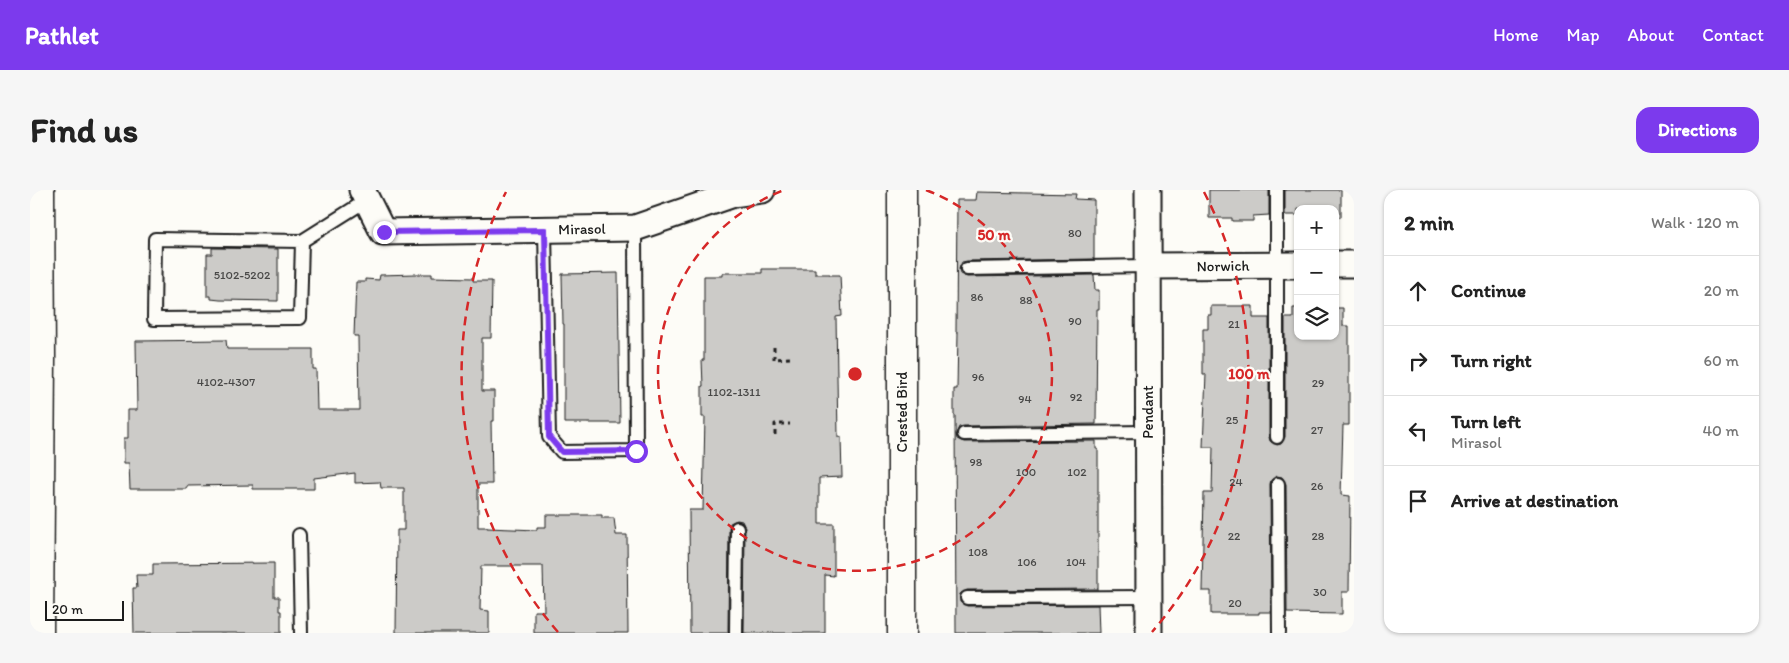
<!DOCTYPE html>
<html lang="en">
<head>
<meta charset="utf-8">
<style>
  body { margin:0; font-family:Itim,sans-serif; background:#f6f6f6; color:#222 }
  .controls { position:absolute; right:15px; top:15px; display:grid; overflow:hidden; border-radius:10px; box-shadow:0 1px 4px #0004 }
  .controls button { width:45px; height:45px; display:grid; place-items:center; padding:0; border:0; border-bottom:1px solid #e0e0e0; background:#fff; color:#222; font:25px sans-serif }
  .scale { position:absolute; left:15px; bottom:12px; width:79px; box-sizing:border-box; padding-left:5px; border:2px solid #1c1c1c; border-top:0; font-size:14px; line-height:18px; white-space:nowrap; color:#1c1c1c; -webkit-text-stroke:4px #fdfcf7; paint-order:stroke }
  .stop { position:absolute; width:15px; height:15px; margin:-11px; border:4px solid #7c3aed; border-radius:50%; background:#fff }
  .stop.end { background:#7c3aed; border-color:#fff; box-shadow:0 1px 5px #0008 }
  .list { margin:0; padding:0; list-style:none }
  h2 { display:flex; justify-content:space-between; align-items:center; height:65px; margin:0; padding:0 20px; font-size:21px }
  h2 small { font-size:16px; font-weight:400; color:#767676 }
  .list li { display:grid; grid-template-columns:32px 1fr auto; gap:15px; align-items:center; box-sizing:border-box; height:70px; padding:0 20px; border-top:1px solid #e0e0e0 }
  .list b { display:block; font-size:19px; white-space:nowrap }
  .list p { margin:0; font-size:16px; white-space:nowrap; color:#767676 }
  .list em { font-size:16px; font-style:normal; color:#767676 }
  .icon { flex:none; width:28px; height:28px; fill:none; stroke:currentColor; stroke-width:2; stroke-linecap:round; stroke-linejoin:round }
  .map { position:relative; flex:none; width:1324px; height:443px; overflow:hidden; border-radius:15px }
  header { display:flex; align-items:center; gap:30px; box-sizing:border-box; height:70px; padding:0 25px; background:#7c3aed; color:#fff }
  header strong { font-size:24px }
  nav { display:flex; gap:28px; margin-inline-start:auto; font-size:18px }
  .intro { display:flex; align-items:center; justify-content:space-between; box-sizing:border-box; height:120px; padding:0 30px }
  h1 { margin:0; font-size:35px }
  .button { padding:12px 22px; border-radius:15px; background:#7c3aed; color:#fff; font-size:18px; font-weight:700 }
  main { display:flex; gap:30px; padding:0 30px }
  aside { flex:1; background:#fff; border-radius:15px; box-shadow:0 1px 4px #0004 }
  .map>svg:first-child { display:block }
</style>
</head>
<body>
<header>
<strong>Pathlet</strong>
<nav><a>Home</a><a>Map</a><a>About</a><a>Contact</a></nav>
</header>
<div class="intro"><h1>Find us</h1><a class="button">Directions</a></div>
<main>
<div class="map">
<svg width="1324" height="443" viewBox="0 0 1324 443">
  <rect width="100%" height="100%" fill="#fdfcf7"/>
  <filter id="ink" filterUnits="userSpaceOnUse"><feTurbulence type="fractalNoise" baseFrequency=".02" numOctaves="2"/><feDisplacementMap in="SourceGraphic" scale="10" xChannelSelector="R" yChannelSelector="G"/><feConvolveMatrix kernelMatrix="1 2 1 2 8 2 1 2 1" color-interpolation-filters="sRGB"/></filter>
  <g filter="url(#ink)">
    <path fill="#cccbc8" stroke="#1c1c1c" d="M1179,0H1239V25L1223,26V31H1202V28H1179Z
      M1255,0H1311V27H1305V19H1268V25H1255Z
      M947,2L1046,4L1045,9L1064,10V69L937,71L932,72L929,79L930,84L937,87L1064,85L1065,100H1069V119H1067L1066,234L934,236L929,237L926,244L927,249L934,252L1066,251V259H1068V399L937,400L930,404V412L937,416L1068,415L1069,443H926L925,225H924V199H927L928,142H926L927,10H946Z
      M182,58L248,59V111L190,110L181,109V106H177V64H182Z
      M732,79H785V84H800V85H810L812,126L806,127L808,247H811L812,287L789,288V334H804V386L795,385V443H714L715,338L712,331L707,330L700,333L699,338L698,443H660L659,320H673L675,227H672V196H673L672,170H674V86H692V83H732Z
      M588,83L590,233H534V134H533L532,84Z
      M386,84H402V87L443,88V91H462L461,148H452V201H464V231H461L462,294H448V337H457V338L507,340V337H516V325H572V328H584L586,345H597L598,443H504V421H514L513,376H451L450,420L459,421V443H366L367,340H374V298H351L350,292L325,293V283L284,288V299H223V295L157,296V299H100L99,273H94V248H98V220H107L106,151L196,150L197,159H283V179H286L287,220H329L328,146H324L326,92H335V89L349,90L350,85Z
      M1181,116H1223V128H1239V247L1240,251L1247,255L1251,254L1255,247V128H1263V118H1268V146H1305V118H1313V136H1319V235H1313L1311,305L1320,306L1319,402H1312V424L1257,423L1256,294L1252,287L1247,286L1241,290L1240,294L1241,422H1229V424H1181V401H1172L1174,303H1182L1183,257H1173L1176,184H1173V139H1178V125H1181Z
      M244,373V407H249V421H251V443H104L103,398H107L106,385H123V374Z"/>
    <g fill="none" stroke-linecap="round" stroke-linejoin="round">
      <g stroke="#1c1c1c" stroke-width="16">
        <path id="service" d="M515,40L519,247L532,262L606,261L605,38
          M272,51L270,128L124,129L125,49L272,51L337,10
          M937,79L1118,76
          M934,244L1118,242
          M1247,247V0
          M1248,294L1249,443
          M269,345L271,443
          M937,408L1119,407
          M706,443L707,338"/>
      </g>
      <g stroke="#1c1c1c" stroke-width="29">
        <path id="minor" d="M332,0L353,42L605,38L704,4L732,0
          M1118,0L1119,443
          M1305,74H1324
          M1118,76L1268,75"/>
      </g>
      <g stroke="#1c1c1c" stroke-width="31">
        <path id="tertiary" d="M872,0V443"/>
      </g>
      <g stroke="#1c1c1c" stroke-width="31">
        <path id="primary" d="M9,443L11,167L10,0"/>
      </g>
      <path stroke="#1c1c1c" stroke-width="3" stroke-dasharray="4 4" stroke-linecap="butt" d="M744,157V169L760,168
        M745,245V234H760"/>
      <use href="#service" stroke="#fdfcf7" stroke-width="12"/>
      <use href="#minor" stroke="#fdfcf7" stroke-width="25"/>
      <use href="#tertiary" stroke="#fdfcf7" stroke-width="28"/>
      <use href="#primary" stroke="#fdfcf7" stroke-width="28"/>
    </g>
  </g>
  <g fill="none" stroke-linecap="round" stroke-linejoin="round" filter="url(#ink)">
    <path stroke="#7c3aed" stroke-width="6" d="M354,42L515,40L519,247L532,262L606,261"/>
  </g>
  <g fill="none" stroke="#d62828" stroke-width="2.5" stroke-dasharray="9 6">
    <path d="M896 0A197 197 0 1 1 754 0"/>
    <path d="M528 442A394 394 0 0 1 476 2M1174 2A394 394 0 0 1 1122 442"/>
  </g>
  <g text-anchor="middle" stroke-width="4.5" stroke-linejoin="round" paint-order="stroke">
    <g font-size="12" fill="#484847">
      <text x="1045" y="47">80</text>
      <text x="212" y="89">5102-5202</text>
      <text x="947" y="111">86</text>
      <text x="996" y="114">88</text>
      <text x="1045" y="135">90</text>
      <text x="1204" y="138">21</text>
      <text x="948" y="191">96</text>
      <text x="196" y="196">4102-4307</text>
      <text x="1288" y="197">29</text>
      <text x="704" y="206">1102-1311</text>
      <text x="1046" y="211">92</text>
      <text x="995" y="213">94</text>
      <text x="1202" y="234">25</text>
      <text x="1287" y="244">27</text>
      <text x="946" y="276">98</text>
      <text x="996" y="286">100</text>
      <text x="1047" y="286">102</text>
      <text x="1206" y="296">24</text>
      <text x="1287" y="300">26</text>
      <text x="1204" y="350">22</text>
      <text x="1288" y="350">28</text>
      <text x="948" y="366">108</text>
      <text x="997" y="376">106</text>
      <text x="1046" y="376">104</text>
      <text x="1290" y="406">30</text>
      <text x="1205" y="417">20</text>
    </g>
    <g font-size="15" fill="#1c1c1c" stroke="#fdfcf7">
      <text transform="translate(552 39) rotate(-1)" y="5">Mirasol</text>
      <text transform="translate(1193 76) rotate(-1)" y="5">Norwich</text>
      <text transform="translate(872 222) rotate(-90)" y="5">Crested Bird</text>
      <text transform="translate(1118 222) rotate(-90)" y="5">Pendant</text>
    </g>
  </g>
  <circle cx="825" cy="184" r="8" fill="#d62828" stroke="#fdfcf7" stroke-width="2.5"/>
  <g font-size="15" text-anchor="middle" font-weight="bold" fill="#d62828" stroke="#fdfcf7" stroke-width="4.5" stroke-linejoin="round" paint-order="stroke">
    <text x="964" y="50">50 m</text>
    <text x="1219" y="189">100 m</text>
  </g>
</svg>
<div class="controls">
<button>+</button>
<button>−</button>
<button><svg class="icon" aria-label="layers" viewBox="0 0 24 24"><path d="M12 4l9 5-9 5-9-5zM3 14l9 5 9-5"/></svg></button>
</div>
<div class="scale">20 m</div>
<div class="stop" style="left:606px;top:261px"></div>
<div class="stop end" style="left:354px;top:42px"></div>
</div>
<aside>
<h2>2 min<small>Walk · 120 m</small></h2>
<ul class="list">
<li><svg class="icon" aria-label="ahead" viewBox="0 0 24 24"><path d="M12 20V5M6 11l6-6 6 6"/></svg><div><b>Continue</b></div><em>20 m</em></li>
<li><svg class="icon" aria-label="right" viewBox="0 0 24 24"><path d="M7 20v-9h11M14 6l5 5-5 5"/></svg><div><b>Turn right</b></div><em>60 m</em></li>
<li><svg class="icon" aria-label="left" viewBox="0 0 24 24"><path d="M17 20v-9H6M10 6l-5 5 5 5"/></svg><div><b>Turn left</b><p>Mirasol</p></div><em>40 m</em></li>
<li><svg class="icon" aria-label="arrive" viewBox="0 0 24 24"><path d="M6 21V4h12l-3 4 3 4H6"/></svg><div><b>Arrive at destination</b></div></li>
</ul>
</aside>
</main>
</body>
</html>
